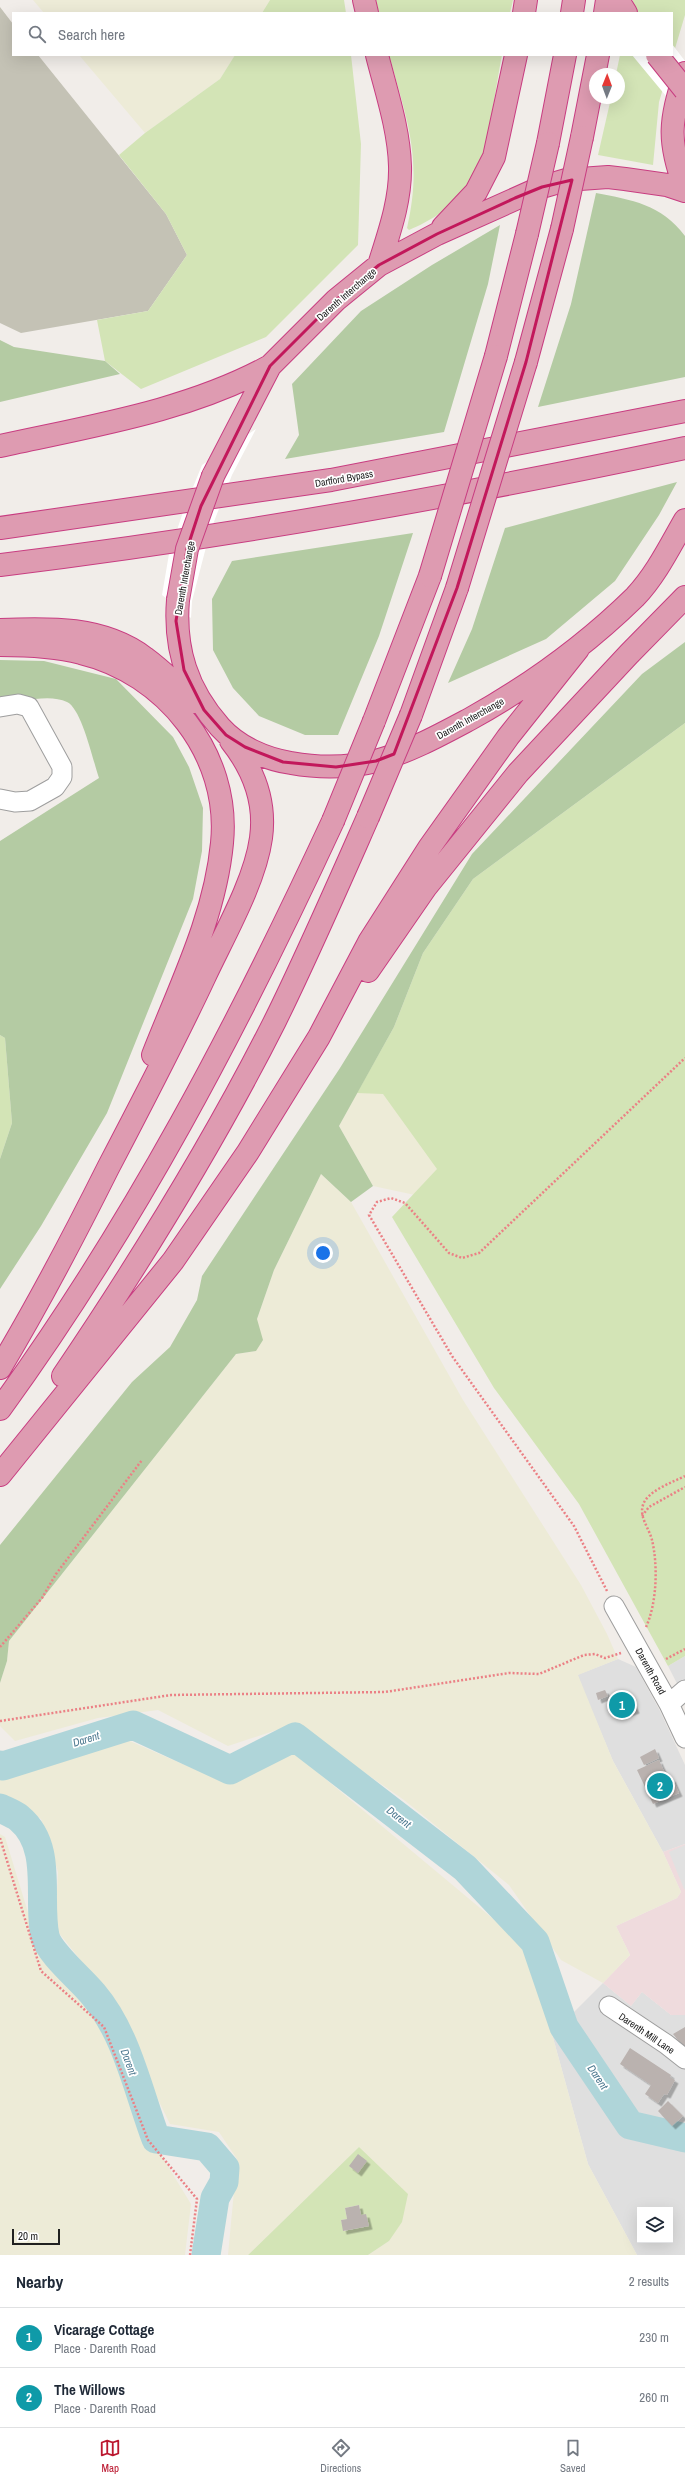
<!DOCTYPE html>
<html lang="en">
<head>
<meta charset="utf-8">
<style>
  body { margin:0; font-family:"Archivo Narrow",sans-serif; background:#f6f6f7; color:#1f2937 }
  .controls { position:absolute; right:12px; bottom:12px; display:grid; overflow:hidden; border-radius:0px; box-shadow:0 4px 16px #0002 }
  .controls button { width:36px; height:36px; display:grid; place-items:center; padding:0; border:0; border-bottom:1px solid #e0e1e3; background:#fff; color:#1f2937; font:20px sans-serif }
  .compass { position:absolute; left:589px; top:68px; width:36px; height:36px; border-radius:50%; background:#fff; box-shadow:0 4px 16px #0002; rotate:1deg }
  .scale { position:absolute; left:12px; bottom:10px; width:48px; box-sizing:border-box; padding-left:4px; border:2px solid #212121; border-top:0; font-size:11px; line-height:14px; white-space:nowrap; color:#212121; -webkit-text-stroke:3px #fff; paint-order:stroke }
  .you { position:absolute; left:323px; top:1253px; width:14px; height:14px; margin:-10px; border:3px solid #fff; border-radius:50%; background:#1a73e8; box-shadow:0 0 0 6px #1a73e833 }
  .badge { display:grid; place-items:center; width:26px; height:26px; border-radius:50%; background:#bb172f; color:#fff; font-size:13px; font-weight:700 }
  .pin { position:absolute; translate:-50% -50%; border:2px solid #fff; box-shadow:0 1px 4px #0006 }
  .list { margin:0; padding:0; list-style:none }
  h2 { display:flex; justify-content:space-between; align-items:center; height:52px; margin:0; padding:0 16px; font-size:17px }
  h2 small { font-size:13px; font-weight:400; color:#747a83 }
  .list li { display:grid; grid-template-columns:26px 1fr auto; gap:12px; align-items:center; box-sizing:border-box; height:60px; padding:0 16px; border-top:1px solid #e0e1e3 }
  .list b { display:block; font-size:15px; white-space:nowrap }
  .list p { margin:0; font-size:13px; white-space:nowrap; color:#747a83 }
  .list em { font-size:13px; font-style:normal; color:#747a83 }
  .icon { flex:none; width:22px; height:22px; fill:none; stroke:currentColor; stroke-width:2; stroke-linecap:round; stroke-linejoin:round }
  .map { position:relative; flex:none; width:685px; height:2255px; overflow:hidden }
  .search { position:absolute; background:#fff; box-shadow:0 4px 16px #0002; left:12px; right:12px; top:12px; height:44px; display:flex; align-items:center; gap:10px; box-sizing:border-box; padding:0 14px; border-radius:0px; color:#747a83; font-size:15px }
  .sheet { height:172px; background:#fff }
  nav { display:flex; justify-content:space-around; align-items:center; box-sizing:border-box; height:56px; border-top:1px solid #e0e1e3; background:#fff; font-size:11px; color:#747a83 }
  nav a { display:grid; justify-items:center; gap:2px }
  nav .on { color:#bb172f }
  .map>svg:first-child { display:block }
</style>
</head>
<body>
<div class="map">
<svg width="685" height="2255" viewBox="0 0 685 2255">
  <defs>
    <filter id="shadow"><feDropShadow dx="3.5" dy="3.5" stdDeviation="0" flood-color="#0004"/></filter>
  </defs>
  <rect width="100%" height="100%" fill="#f1ede9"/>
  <path fill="#dfdfdf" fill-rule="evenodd" d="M685,1656V1699L668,1666Z
    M618,1659L636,1667L660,1711L685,1765V1844L663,1852L613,1761L577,1675Z
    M603,1983L631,2006L642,1992L671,2015H685V2255H637L588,2164L552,2034ZM640,2210H670V2240H640Z"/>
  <path fill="#efdbdd" d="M685,1844V2015H671L642,1992L631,2006L603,1983L630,1955L616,1926L677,1898L681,1892L663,1852Z"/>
  <path fill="#c4c2b5" d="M0,7L13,24V55H38L166,214L187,255L148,311L21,333L0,323Z"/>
  <path fill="#edebd7" d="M33,0H270L262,13H44Z
    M79,55H235L220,79L145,133Z
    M357,1093H383L438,1169L415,1195L373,1186L339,1126Z
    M321,1174L351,1202L463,1400L581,1585L607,1634L618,1659L578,1675L613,1761L663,1852L681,1892L677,1898L616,1926L630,1955L603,1983L561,1960L509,1885L404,1800L295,1724L228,1746L158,1710L98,1718L15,1741L0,1726V1683L7,1661L9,1641L236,1354L256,1351L257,1319L274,1270Z
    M125,1739L224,1782L292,1751L522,1943L552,2034L588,2164L637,2255H368L389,2241L359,2147L248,2255H228L237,2159L219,2132L170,2124L105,1991L55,1928L58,1872L41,1819L0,1794V1774Z
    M0,1834L5,1837L41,1955L95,2018L147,2132L191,2204L185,2255H0Z"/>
  <path fill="#d3e4b6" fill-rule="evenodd" d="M270,0H344L346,13H262Z
    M376,0H513L510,13H379Z
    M633,0H685V15L659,102L653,165L598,155L611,98H619V74H616L620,55H672V13H630Z
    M235,55H351L361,144L358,245L266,337L141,389L105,361L97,320L148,311L187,255L166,214L119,155L145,133L220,79Z
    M389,55H502C495,90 488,154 472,183C460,203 429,222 409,230L407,228C423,159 407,120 389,55Z
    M685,723V1656L668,1666L579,1504L494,1388L392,1217L437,1169L383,1094L357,1093L394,1027L423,953L473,879Z
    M0,1035L5,1038L12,1123L0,1159Z
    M359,2147L408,2194L402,2222L389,2241L368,2255H248ZM359,2205L361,2215H366L369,2226L344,2231L341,2220L347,2219L345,2208Z"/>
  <path fill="#b4cba3" d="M596,193C632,200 661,204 685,236V377L538,407L571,304Z
    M500,225L488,284L444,432L285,459L299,435L292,384L361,311L432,265Z
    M0,340L14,347L105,361L120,374L0,402Z
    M677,482L659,515L615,581L546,639L448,683L472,629L505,528Z
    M413,533L379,636L338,735H305L259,716L233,688L213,650L212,599L232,561Z
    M685,642V723L473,879L423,953L394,1027L339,1126L373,1186L351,1202L321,1174L274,1270L257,1319L263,1340L256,1351L236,1354L9,1641L7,1661L0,1683V1545L132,1382L170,1347L197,1300L202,1276L340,1068L472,854L642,674Z
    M0,660L44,661L116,679L173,737L189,767L203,808L202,851L193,899L107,1113L41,1226L0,1289V1159L12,1123L5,1038L0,1035V841L99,778C93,761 82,709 67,702C49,693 19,702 0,706Z"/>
  <path fill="#e1e1e1" d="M685,1845V1889H684L669,1852Z"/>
  <path fill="#fff" d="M672,44L685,61V119L632,55H672Z
    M256,429L232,475L210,532L192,601L191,618L162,595L169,554L183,512L202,465Z"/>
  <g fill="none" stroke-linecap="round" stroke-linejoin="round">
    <path stroke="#afd5d9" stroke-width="29" d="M0,1765L3,1766L133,1725L230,1770L295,1737L465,1868L535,1942L564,2027L630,2125L685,2138
      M0,1808C6,1811 14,1814 19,1818C54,1847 37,1898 45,1936C49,1953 82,1980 93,1994C127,2034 138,2091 156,2139L207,2147L225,2168L224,2182L215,2198L206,2255"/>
  </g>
  <path fill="#bab2af" filter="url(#shadow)" d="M605,1690L608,1696L598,1700L596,1693Z
    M629,1692L636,1710L625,1714L623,1709L613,1713L608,1700Z
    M655,1749L659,1758L644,1765L640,1757Z
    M659,1760L668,1780L672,1778L679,1793L653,1804L637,1770Z
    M685,2027V2049L673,2034Z
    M630,2048L671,2075L670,2077L675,2080L667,2095L664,2094L658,2103L645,2094L651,2085L620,2064Z
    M668,2101L683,2116L672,2126L658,2111Z
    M358,2154L367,2161L358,2173L349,2166Z
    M359,2205L361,2215L366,2214L369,2226L343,2231L341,2220L347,2219L345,2208Z"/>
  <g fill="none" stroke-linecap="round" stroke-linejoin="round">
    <g stroke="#9e9e9e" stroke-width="21">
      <path id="minor" d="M0,707L18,704L29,707L62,767V777L55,787L30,801L15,802L0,799
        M614,1606L669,1704L685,1738
        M669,1704L685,1690
        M609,2006L666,2044L685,2059"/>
    </g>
    <g stroke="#c83d81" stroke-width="24">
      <path id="highway" d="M364,0L367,13
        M618,0L626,13
        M524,13L526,0
        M572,13L574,0
        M605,13L607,0
        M377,55C386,91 399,129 400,166C401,200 389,233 379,265
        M685,73C670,121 667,140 685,188
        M582,137L598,55
        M548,143L565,55
        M443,227L476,192L494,157L516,55
        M496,356L527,234
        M526,362L562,229
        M0,446C91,426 188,411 270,366
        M213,476L270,366L336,300L379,265L437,234L542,187L566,180L608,177L625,179L667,185L685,191
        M0,528L331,480L685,411
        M0,565C230,537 458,496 685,448
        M178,600C174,649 187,690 220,727C238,747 265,759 291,763C319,768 348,768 376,761C409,752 440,735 470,719C531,685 585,646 635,597C656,575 670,546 685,520
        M0,630C49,628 103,626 145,658C163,671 179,688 196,702
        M0,645C27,645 55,646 81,653C165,673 231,754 222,843C215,917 180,986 153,1055
        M411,715L457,588
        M374,721L430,576
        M368,971L426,887L518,773L629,654L685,597
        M0,1368C39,1303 74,1236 108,1168C141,1105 174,1042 204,978C223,937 255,882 261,838C266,802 254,770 231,741
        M63,1376C140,1262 213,1144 275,1021C308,954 338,885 368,817
        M0,1409C135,1223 237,1028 333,821
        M0,1475L173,1261L248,1152L319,1037L369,942L429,848L508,737L578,649"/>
    </g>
    <path stroke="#eb8085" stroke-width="2.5" stroke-dasharray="2 2" stroke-linecap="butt" d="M642,1516L649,1507L685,1487
      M607,1591L574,1526L452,1356L369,1215L377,1202L391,1198L405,1203L449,1253L462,1258L479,1253L685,1058
      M646,1627C657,1603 658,1565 652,1540C649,1528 639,1517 643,1505C647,1491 673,1482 685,1476
      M0,1647L42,1598L56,1574L142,1460
      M666,1659L685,1649
      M0,1721L171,1695L385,1692L509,1673L539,1674L584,1655L595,1654L605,1658L621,1653
      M0,1838L41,1971L104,2027L148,2140L197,2199L190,2255"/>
    <use href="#minor" stroke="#fff" stroke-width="19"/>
    <use href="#highway" stroke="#de9bb1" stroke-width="22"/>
    <g stroke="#c83d81" stroke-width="24" stroke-linecap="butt">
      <path id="highway-bridge" d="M657,55L685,90
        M562,229L582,137
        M527,234L548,143
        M430,576L496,356
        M457,588L526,362
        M178,600L187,549L213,476
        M368,817L411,715
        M333,821L374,721"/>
    </g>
    <use href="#highway-bridge" stroke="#de9bb1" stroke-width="22"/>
  </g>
  <path fill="none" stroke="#c2185b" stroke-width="3" stroke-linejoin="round" d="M572,180L526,362L457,588L394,754L376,761L336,767L283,762L245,747L226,735L204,710L184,670L176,621L187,549L201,506L270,366L336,300L379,265L437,234L515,198L542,187Z"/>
  <g text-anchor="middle" stroke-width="3.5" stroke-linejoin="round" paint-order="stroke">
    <g font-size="10" fill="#212121" stroke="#fff">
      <text transform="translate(346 294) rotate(-41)" y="4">Darenth Interchange</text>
      <text transform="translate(344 478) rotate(-10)" y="4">Dartford Bypass</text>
      <text transform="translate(184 578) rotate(-80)" y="4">Darenth Interchange</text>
      <text transform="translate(470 718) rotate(-29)" y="4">Darenth Interchange</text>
      <text transform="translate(651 1671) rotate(61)" y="4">Darenth Road</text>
      <text transform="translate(647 2033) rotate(34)" y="4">Darenth Mill Lane</text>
    </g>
    <g font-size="11" font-style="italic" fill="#4d7990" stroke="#fff">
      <text transform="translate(86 1739) rotate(-17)" y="4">Darent</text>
      <text transform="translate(399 1817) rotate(38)" y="4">Darent</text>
      <text transform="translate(129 2062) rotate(70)" y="4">Darent</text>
      <text transform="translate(598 2077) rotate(56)" y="4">Darent</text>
    </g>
  </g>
</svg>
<div class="controls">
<button><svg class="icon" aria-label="layers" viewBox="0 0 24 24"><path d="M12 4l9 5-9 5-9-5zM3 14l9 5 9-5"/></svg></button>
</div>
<svg class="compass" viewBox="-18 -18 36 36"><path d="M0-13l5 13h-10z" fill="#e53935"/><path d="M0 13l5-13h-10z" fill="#747a83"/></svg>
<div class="scale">20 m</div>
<div class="you"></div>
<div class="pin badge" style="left:622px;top:1705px;background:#0f9aa8">1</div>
<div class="pin badge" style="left:660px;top:1786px;background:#0f9aa8">2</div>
<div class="search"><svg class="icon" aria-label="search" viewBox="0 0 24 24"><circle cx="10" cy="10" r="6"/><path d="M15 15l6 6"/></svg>Search here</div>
</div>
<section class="sheet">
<h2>Nearby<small>2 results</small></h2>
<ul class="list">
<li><span class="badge" style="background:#0f9aa8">1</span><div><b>Vicarage Cottage</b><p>Place · Darenth Road</p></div><em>230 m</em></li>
<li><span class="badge" style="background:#0f9aa8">2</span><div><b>The Willows</b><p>Place · Darenth Road</p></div><em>260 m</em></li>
</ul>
</section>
<nav>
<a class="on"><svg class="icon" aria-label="map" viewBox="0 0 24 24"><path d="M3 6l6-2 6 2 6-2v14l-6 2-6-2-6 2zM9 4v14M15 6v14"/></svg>Map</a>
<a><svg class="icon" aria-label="directions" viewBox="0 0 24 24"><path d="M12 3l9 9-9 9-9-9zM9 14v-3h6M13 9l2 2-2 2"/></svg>Directions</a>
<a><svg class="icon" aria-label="saved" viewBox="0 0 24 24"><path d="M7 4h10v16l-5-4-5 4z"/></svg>Saved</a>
</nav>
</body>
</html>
